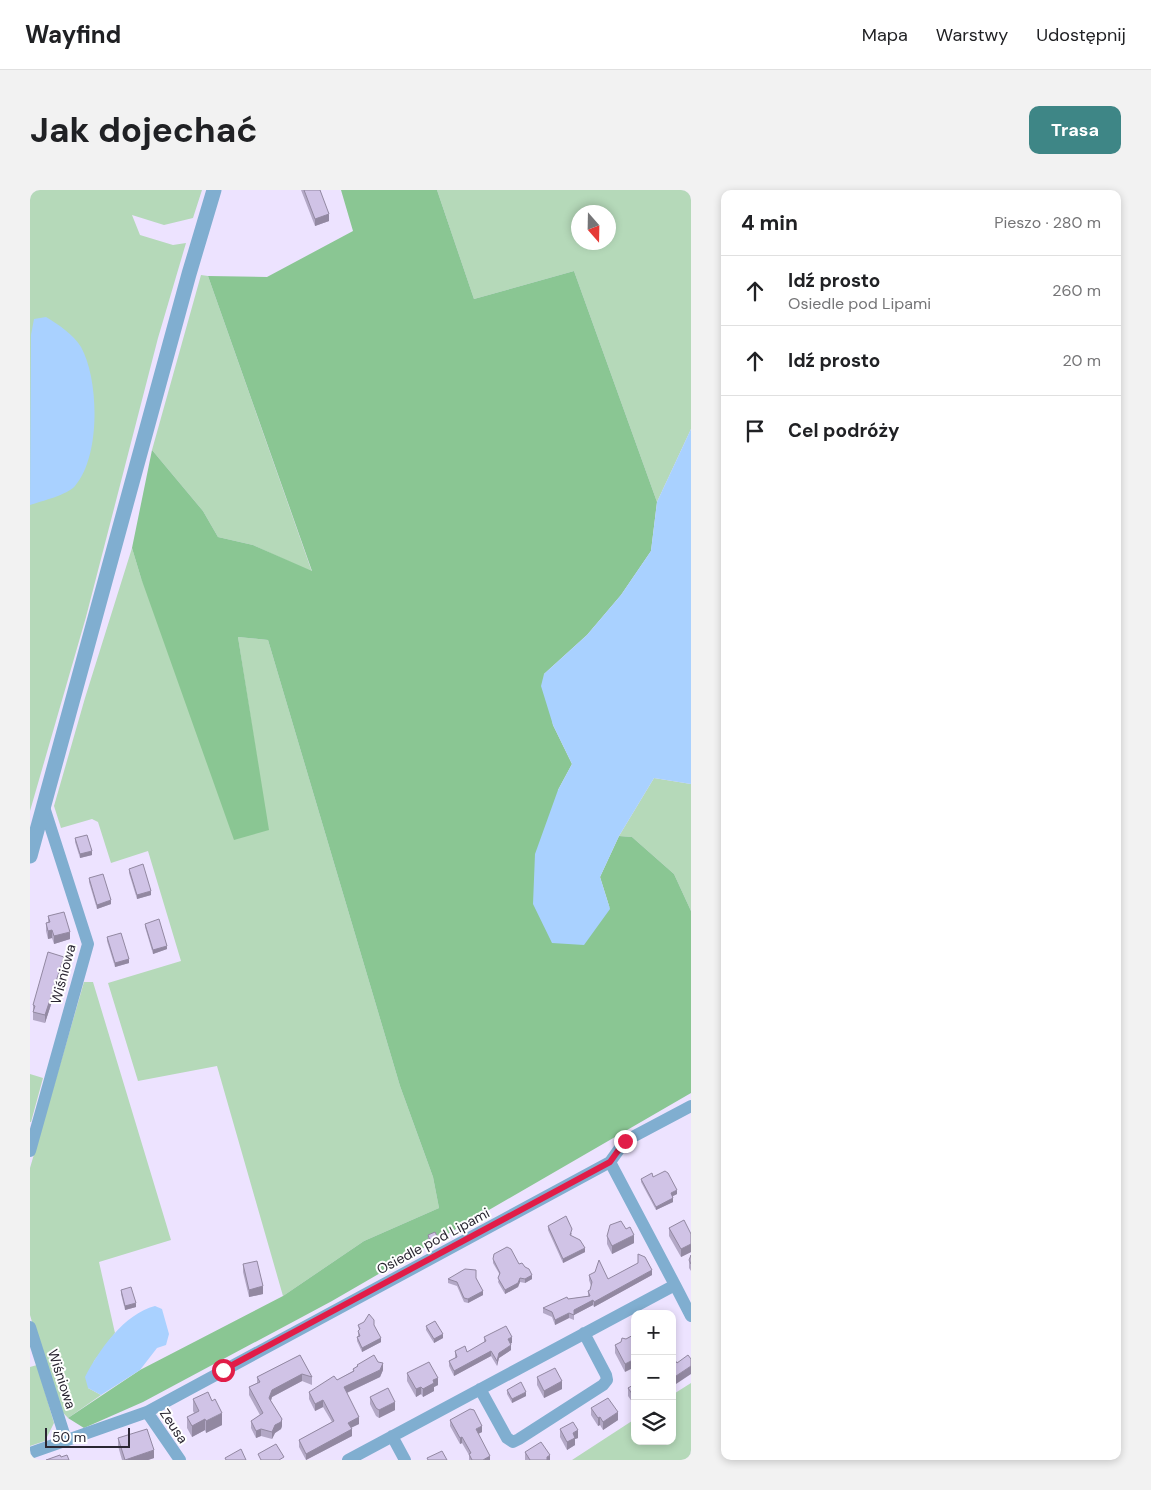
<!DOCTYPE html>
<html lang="pl">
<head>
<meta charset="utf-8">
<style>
  body { margin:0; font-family:"DM Sans",sans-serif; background:#f2f2f2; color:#202124 }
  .controls { position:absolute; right:15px; bottom:15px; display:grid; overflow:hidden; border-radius:10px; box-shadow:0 2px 8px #0003 }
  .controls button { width:45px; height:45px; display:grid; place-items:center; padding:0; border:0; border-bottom:1px solid #e0e0e0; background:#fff; color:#202124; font:25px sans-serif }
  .compass { position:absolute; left:541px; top:15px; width:45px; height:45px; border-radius:50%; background:#fff; box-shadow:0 2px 8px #0003; rotate:160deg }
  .scale { position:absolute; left:15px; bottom:12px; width:85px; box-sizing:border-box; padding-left:5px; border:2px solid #2a2632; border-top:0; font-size:14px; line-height:18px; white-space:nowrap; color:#2a2632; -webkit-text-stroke:4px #fff; paint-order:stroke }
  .stop { position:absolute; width:15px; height:15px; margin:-11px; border:4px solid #e11d48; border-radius:50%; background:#fff }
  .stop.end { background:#e11d48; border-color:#fff; box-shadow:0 1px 5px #0008 }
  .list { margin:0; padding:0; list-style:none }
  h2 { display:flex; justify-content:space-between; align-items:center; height:65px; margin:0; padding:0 20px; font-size:21px }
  h2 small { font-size:16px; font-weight:400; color:#757577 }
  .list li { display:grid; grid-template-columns:32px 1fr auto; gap:15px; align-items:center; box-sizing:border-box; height:70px; padding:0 20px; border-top:1px solid #e0e0e0 }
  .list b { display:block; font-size:19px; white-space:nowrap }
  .list p { margin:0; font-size:16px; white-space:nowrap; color:#757577 }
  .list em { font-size:16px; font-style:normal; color:#757577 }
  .icon { flex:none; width:28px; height:28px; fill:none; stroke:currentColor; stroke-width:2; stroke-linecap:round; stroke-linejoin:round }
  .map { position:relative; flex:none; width:661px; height:1270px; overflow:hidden; border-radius:10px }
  header { display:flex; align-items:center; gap:30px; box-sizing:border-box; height:70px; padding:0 25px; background:#fff; border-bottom:1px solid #e0e0e0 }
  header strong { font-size:24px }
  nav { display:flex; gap:28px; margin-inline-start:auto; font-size:18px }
  .intro { display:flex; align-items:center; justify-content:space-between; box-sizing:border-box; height:120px; padding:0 30px }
  h1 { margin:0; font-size:35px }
  .button { padding:12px 22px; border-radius:10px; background:#3e8686; color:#fff; font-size:18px; font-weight:700 }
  main { display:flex; gap:30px; padding:0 30px }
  aside { flex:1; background:#fff; border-radius:10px; box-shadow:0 2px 8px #0003 }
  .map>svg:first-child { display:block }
</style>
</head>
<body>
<header>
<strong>Wayfind</strong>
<nav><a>Mapa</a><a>Warstwy</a><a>Udostępnij</a></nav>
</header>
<div class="intro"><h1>Jak dojechać</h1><a class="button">Trasa</a></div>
<main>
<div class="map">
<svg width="661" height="1270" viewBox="0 0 661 1270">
  <rect width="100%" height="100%" fill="#ede3ff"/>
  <path fill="#b5d9b9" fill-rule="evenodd" d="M0,0H172L163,28L134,35L102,25L110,45L143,55L156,53L128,148L56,427L0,621Z
    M407,0H661V239L627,312L544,81L444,109ZM548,22H578V52H548Z
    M171,85L178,86L282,382L223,355L188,347L173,321L122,260Z
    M102,358L111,388L238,640L208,447L238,450L370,896L403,987L409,1018L334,1051L253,1106L187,876L108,891L78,793L151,771L118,661L81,673L68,632L62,629L31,638L24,616L55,508Z
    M624,588L661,594V721L644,684L602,647L589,646Z
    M54,792H63L141,1050L69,1072L85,1143L64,1171L58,1198L71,1205L38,1228L26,1215L0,1125V978Z
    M0,884L13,888L1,932H0Z
    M7,1175L24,1233L15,1251L0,1256V1177Z
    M661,1193V1270H542L605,1229V1251H642V1205Z"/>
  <path fill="#8ac693" d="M311,0H407L444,109L544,81L627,312L621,361L591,405L557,445L514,484L523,535L542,574L528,600L580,719L570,687L589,646L602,647L644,684L661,721V903L302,1111L113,1212L54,1238L38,1228L110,1180L253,1106L334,1051L409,1018L403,987L370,896L238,450L208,447L239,640L204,650L111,388L102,358L122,260L173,321L188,347L223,355L282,381L178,86L237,87L323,41Z"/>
  <path fill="#a9d1ff" d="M16,127C29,135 43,144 51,157C69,189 71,266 45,296C37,305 12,311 0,315L1,145L4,129Z
    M661,239V594L624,588L589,646L570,687L580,719L554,755L522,753L503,714L505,664L528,600L542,574L523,535L511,496L514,484L557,445L591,405L621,361L627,312Z
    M125,1116L132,1119L139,1144L136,1155L127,1158L110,1180L71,1205L58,1198L55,1187C69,1160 94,1124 125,1116Z"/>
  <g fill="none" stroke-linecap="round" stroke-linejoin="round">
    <path stroke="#80aed0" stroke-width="12" d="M0,961L58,754L14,617
      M645,1095L661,1126
      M0,1137L36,1250
      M450,1199L477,1248L483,1252L489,1249L573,1195L577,1190L576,1185L554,1143
      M117,1222L150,1270
      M362,1246L375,1270
      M0,1263L117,1222L580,972L595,951L661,916
      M318,1270L645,1095L580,972"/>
    <path stroke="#80aed0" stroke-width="15" d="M0,666L159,84L184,0"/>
  </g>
  <path fill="#b3a8c6" d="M271,0H290L299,31L285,36Z
    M45,648L62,665L50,668L45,652Z
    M99,679L121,705L107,709L99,683Z
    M59,688L81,714L67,719L59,692Z
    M18,726L40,749L24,754L22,748L18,749L16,741V733L18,732Z
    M115,734L137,759L123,764L115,737Z
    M77,747L99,773L85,777L77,751Z
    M34,775L15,833L3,830V815Z
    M623,987L647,1004L643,1006V1012L626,1020L611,992V989Z
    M518,1036L542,1043L541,1046L555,1062L533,1073L518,1040Z
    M639,1038L661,1044V1062L651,1067L639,1046Z
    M596,1039L604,1053L582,1064L577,1054V1046Z
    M398,1045L409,1053L401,1057L398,1049Z
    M661,1065V1081L659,1078V1070Z
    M463,1069L489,1074L502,1089L495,1093L490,1092L488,1097L475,1104L468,1092L470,1085L463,1073Z
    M213,1074L233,1104L219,1107L213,1082Z
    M559,1085L578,1089L622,1085L564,1117L563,1115L544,1125V1130L539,1128L525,1135L522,1127L513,1123V1118L538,1109L558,1106V1101L560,1100L561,1096L559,1090Z
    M446,1088L453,1105L438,1113L434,1112L427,1096L418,1093V1089Z
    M91,1100L106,1117L95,1120L91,1104Z
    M328,1135H344L351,1152L332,1162L327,1151V1147L328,1146V1141L329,1140Z
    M396,1136L413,1148L404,1153L396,1140Z
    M454,1147L482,1153H480L481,1160L469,1168L467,1176L461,1166L424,1186L419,1176V1171L425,1168V1161L437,1162L454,1153Z
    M596,1149L595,1182L585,1163V1155Z
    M270,1165L282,1187V1195L272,1191L242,1207L241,1211L252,1236L251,1239L245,1243L242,1249L231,1246L226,1248L221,1238V1231L230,1225L219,1205V1197L227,1193V1187Z
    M642,1166L647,1173L643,1196L642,1194Z
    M327,1175L353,1180L350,1187L317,1203L329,1234L321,1238L322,1246L276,1270L269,1257V1250L302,1232L293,1217L285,1221L279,1209V1202L307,1190L323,1181V1179L327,1176Z
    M377,1183L408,1195L404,1197V1201L393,1207L391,1204L386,1207L377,1191Z
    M507,1187L532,1199L514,1208L507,1195Z
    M605,1194V1216L598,1206V1198Z
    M477,1200L496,1206L482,1213L477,1204Z
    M340,1207L365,1220L349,1228L346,1226L340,1214Z
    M163,1209L192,1235L176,1243L175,1240L162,1247L157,1238V1227L164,1223L163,1221Z
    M561,1218L588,1230L573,1240L570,1235L568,1236L561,1225Z
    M420,1230L452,1242L448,1244L460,1270H439V1265L432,1253L430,1254L420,1236Z
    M530,1239L548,1248L545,1249V1255L537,1260L530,1247Z
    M88,1248L124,1268L118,1270H92L88,1256Z
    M495,1262L520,1270H495Z"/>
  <path fill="#9288a1" d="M299,24V31L285,36V29Z
    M62,661V665L50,668V664Z
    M121,701V705L107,709V705Z
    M81,710V714L67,719V715Z
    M22,740V748L18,749V741Z
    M40,742V749L24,754V746Z
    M137,756V759L123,764V760Z
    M34,767V775L15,833V825Z
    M99,769V773L85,777V773Z
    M647,1000V1004L641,1007V1003Z
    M643,1008V1012L626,1020V1017Z
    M604,1045V1053L582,1064V1056Z
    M409,1050V1053L401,1057V1053Z
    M661,1054V1062L651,1067V1059Z
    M555,1058V1062L533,1073V1069Z
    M622,1080V1085L564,1117V1112Z
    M502,1085V1089L495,1093V1089Z
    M490,1088V1092L488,1097L475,1104V1100Z
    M233,1096V1104L219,1107V1100Z
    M453,1101V1105L438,1113V1109Z
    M563,1110V1115L544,1125V1130V1120Z
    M106,1113V1117L95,1120V1116Z
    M539,1123V1128L525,1135V1130Z
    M413,1144V1148L404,1153V1149Z
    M482,1147V1153L478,1155V1149Z
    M351,1148V1152L332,1162V1158Z
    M481,1155V1160L469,1168L467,1176V1171L469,1163Z
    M461,1161V1166L424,1186V1181Z
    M605,1169V1177L595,1182V1174Z
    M353,1173V1180L350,1187L314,1204V1197Z
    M661,1176V1184L643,1196V1188Z
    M272,1184V1191L242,1207L239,1216V1208L242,1200Z
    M408,1188V1195L404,1197V1201L393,1207V1199L403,1190Z
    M532,1191V1199L514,1208V1201Z
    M391,1197V1204L386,1207V1199Z
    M496,1202V1206L482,1213V1209Z
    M293,1210V1217L285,1221V1214Z
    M365,1212V1220L349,1228V1220Z
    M588,1222V1230L573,1240V1232Z
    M192,1223V1235L176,1243V1231Z
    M329,1227V1234L318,1239V1233Z
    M570,1227V1235L568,1236V1228Z
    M175,1229V1240L162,1247V1236Z
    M252,1229V1236L251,1239L245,1243L242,1249V1242L245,1235Z
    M452,1236V1242L446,1245V1239Z
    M231,1239V1246L226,1248V1241Z
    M322,1239V1246L276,1270V1264Z
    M548,1240V1248L545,1249V1255L537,1260V1252L543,1243Z
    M432,1247V1253L430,1254V1248Z
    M124,1260V1268L118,1270H95Z
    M520,1265V1270H517V1267Z
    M460,1266V1270H453Z"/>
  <path fill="#d0c3e6" stroke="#9288a1" d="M274,0H290L299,24L285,29Z
    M57,645L62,661L50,664L45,648Z
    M113,674L121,701L107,705L99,679Z
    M73,684L81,710L67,715L59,688Z
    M34,722L40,742L24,746L22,740L18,741L16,733L20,732L18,726Z
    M129,729L137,756L123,760L115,734Z
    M91,743L99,769L85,773L77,747Z
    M18,762L34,767L15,825L3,822L5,816L3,815Z
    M635,981L638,983L647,1000L641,1003L643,1008L626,1017L611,989L622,983L623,987Z
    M536,1026L542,1039L540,1045L550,1050L555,1058L533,1069L518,1036Z
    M654,1030L661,1044V1054L651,1059L639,1038Z
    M591,1031L596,1039L600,1037L604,1045L582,1056L577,1046L580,1035Z
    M405,1042L409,1050L401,1053L398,1045Z
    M477,1057L481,1059L489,1074L492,1073L495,1077L499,1079L502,1085L495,1089L490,1088L488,1093L475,1100L468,1088L470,1083L463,1069L464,1064Z
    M608,1064L615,1067L622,1080L564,1112L563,1110L544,1120V1125L539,1123L525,1130L522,1122L513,1118L537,1107L538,1109L560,1106L558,1101L560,1100L562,1092L559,1085L565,1082L569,1070L578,1089L608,1073Z
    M661,1065V1074L659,1070Z
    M227,1071L233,1096L219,1100L213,1074Z
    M435,1079L446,1080V1088L453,1101L438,1109L434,1108L427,1092L418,1089Z
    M101,1097L106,1113L95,1116L91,1100Z
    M339,1124L344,1130V1135L351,1148L332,1158L327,1147L330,1146L328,1141L330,1139L328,1135L334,1132Z
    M405,1131L413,1144L404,1149L396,1136Z
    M476,1136L482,1147L478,1149L481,1155L469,1163L467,1171L461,1161L424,1181L419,1171L427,1167L425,1161L435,1156L437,1162L456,1151L454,1147Z
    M605,1144V1169L595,1174L585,1155L591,1152L592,1148L596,1149Z
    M270,1165L282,1187L272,1184L242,1200L239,1208L252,1229L251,1232L245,1235L242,1242L231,1239L226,1241L221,1231L233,1223L219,1197L230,1192L227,1187Z
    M344,1165L348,1172L353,1173L350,1180L314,1197L329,1227L318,1233L322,1239L276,1264L269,1250L304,1231L293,1210L285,1214L279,1202L304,1186L307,1190L324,1181L323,1179L328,1176L327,1175Z
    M658,1165L661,1169V1176L643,1188L642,1186V1166L647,1173Z
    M399,1172L408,1188L403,1190L404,1193L393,1199L391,1197L386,1199L377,1183Z
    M525,1178L532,1191L514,1201L507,1187Z
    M491,1192L496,1202L482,1209L477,1200Z
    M605,1194V1208L598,1198Z
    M358,1198L365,1212L349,1220L346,1218L340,1207Z
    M178,1202L182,1211L185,1209L192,1223L176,1231L175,1229L162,1236L157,1227L169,1221L163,1209Z
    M578,1208L588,1222L573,1232L570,1227L568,1228L561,1218Z
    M440,1219L444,1220L452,1236L446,1239L460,1266L453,1270H442L439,1264L441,1263L432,1247L430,1248L420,1230Z
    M543,1232L548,1240L543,1243L545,1248L537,1252L530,1239Z
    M117,1239L124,1260L95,1270L88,1248Z
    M511,1252L520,1265L517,1267V1270H500L495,1262Z
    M246,1254L254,1267L249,1270H231L228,1264Z
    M211,1259L216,1270H196L195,1268Z
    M412,1261L417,1270H398L397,1268Z
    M30,1265L31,1267L37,1265L39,1270H16Z"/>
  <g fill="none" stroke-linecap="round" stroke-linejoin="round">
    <path stroke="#e11d48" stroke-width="6" d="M193,1180L580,972L595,951"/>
  </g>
  <g text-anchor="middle" stroke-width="4" stroke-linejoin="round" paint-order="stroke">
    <g font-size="14" fill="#2a2632" stroke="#fff">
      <text transform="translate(33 784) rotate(-75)" y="5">Wiśniowa</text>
      <text transform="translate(403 1051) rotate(-28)" y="5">Osiedle pod Lipami</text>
      <text transform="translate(32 1189) rotate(72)" y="5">Wiśniowa</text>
      <text transform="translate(144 1236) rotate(56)" y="5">Zeusa</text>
    </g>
  </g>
</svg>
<div class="controls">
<button>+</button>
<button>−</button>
<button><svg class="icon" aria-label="layers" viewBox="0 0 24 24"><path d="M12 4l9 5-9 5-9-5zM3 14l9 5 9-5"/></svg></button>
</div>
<svg class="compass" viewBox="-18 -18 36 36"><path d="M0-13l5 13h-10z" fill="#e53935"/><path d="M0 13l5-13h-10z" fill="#757577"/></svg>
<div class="scale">50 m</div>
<div class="stop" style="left:193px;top:1180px"></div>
<div class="stop end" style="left:595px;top:951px"></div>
</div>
<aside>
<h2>4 min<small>Pieszo · 280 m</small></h2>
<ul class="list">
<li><svg class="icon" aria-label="ahead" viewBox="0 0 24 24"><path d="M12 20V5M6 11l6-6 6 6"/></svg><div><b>Idź prosto</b><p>Osiedle pod Lipami</p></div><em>260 m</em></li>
<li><svg class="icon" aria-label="ahead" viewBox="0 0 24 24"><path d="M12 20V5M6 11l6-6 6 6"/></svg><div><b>Idź prosto</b></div><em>20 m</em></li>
<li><svg class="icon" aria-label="arrive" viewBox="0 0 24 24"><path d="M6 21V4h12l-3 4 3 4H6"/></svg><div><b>Cel podróży</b></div></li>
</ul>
</aside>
</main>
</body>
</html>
